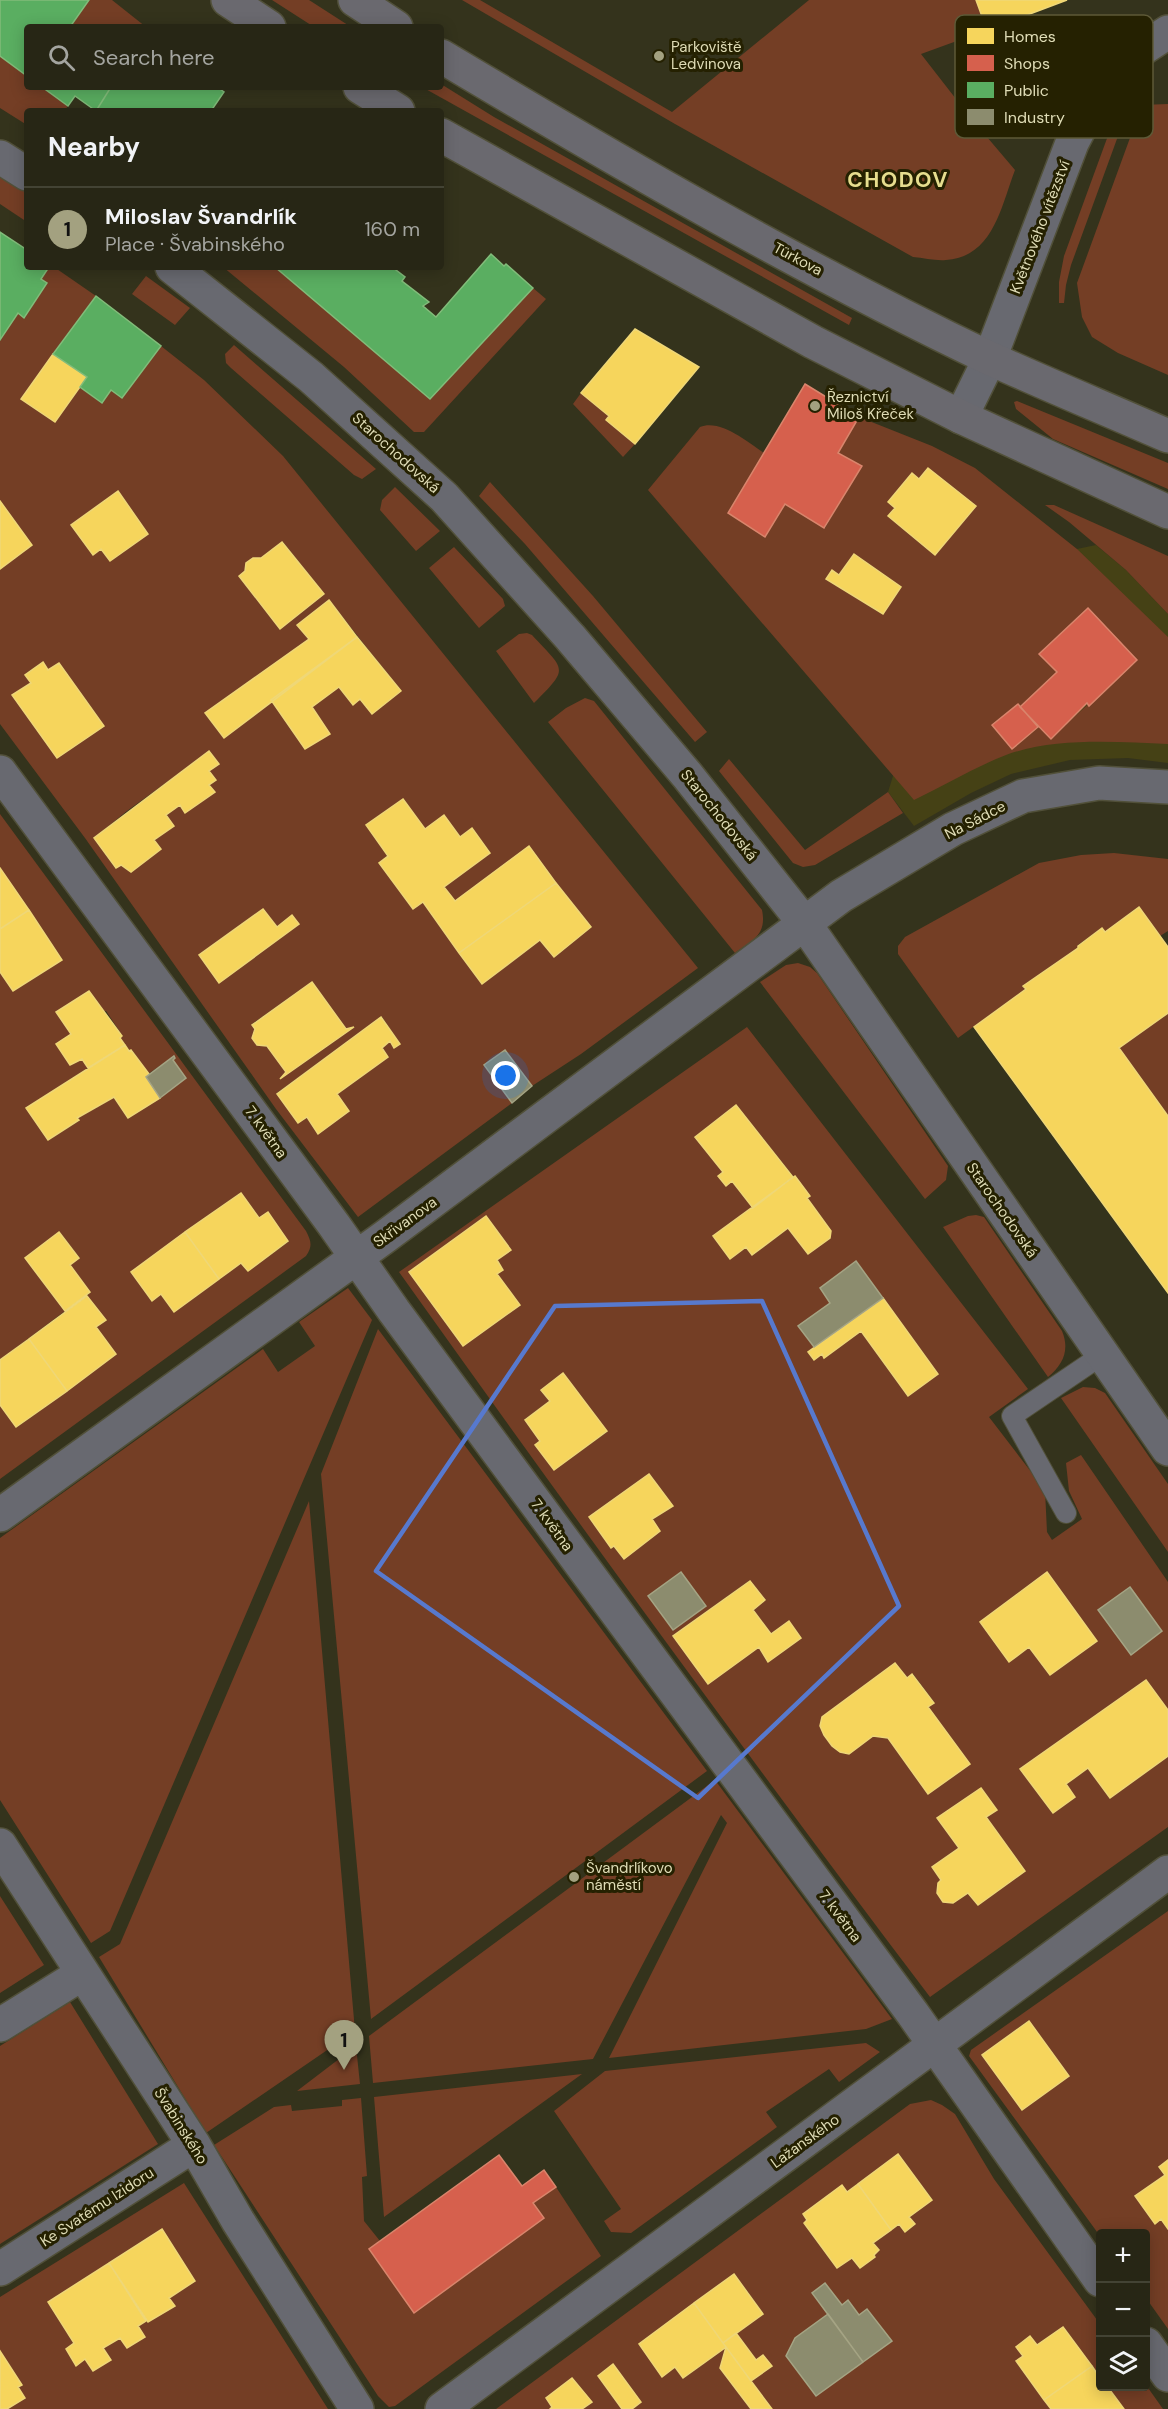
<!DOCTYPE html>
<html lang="en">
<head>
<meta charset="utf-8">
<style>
  body { margin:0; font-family:"DM Sans",sans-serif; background:#333222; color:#f1f3f6 }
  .controls { position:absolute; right:18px; bottom:18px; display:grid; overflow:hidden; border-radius:6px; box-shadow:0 3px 15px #0003 }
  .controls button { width:54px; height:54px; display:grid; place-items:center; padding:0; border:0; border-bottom:2px solid #434334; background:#272615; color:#f1f3f6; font:30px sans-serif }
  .you { position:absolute; left:506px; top:1076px; width:21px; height:21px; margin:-15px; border:4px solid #fff; border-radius:50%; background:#1a73e8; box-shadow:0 0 0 9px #1a73e833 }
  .badge { display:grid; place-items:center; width:39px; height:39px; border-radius:50%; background:#a3a180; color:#111; font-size:20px; font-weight:700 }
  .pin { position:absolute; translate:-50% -50px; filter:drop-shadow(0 2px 3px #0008) }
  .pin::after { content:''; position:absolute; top:32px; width:21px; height:18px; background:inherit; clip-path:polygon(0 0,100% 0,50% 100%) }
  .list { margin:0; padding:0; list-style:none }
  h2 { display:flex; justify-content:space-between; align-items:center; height:78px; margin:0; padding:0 24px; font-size:26px }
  h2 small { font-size:20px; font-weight:400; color:#a4a5a0 }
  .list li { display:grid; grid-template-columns:39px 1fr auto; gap:18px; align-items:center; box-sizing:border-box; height:84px; padding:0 24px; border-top:2px solid #434334 }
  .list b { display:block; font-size:22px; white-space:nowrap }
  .list p { margin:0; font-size:20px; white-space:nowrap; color:#a4a5a0 }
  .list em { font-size:20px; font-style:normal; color:#a4a5a0 }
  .icon { flex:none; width:33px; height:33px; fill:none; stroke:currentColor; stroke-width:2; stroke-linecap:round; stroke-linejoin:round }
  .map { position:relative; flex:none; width:1168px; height:2409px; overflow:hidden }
  .search { position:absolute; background:#272615; box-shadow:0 3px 15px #0003; left:24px; top:24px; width:420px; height:66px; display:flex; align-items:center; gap:15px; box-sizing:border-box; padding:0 21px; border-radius:6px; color:#a4a5a0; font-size:22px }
  .panel { position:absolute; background:#272615; box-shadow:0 3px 15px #0003; left:24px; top:108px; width:420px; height:162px; border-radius:6px }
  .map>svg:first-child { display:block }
</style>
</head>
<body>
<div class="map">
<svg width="1168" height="2409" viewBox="0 0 1168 2409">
  <rect width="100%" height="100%" fill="#34331c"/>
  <path fill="#454115" d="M1096,545L1126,570L1168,614V763L1128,758L1070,760L1011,774L971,793L914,826L888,792L893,776L1077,549Z"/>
  <path fill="#743e25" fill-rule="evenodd" d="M89,0H112L146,27H70Z
    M272,0H309L351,27H314Z
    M462,0H480L672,112L809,0H976L987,30L921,54L970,117L1015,170C1001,207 993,257 946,260C936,261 924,258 913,257L675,124Z
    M0,56L27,76V87H42L68,106L64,111H27V125L0,108Z
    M441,84L494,117L852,318L849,325L422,87H441Z
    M1168,104V375L1118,353L1092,337L1082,317L1077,283L1142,105Z
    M1129,106L1071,265L1066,285L1064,303H1059V282L1064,256L1117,111Z
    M0,175L27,193V222L0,204Z
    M49,267H54L96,296L22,399L55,422L80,387L101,403L111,390L122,398L161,346L204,380L283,456L698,968L581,1054L532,1086L505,1050L484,1065L512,1103L358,1217L276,1109L85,838L0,724V569L32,545L0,501V340L18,313L25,317L47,283L41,279ZM118,491L148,534L110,561L101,549L93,555L71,525ZM283,542L324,594L280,629L239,576L245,571L246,563L253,558H261ZM329,600L401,691L372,714L360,699L353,705L339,687L312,707L330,734L305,748L271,700L224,738L205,714L309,639L298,625ZM42,662L48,670L59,663L104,726L57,757L31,683L26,674ZM210,751L219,764L209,771L216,780L209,785L215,792L186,812L180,805L166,815L174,826L154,840L161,849L131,872L121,865L115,868L94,838L127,811ZM403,799L425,829L444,815L460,837L472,828L490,852L444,887L455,901L556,883L591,927L554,957L540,940L482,984L423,902L413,909L379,863L388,856ZM263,909L277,927L299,924L219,983L199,955ZM312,982L346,1029L354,1027L280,1079L286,1072L267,1046L257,1045L252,1038L255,1029L252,1024ZM382,1017L400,1044L394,1048L390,1041L382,1048L388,1057L337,1094L349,1111L318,1133L307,1117L298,1123L277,1093Z
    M223,267H275L430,398L533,288L546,299L424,432H414L344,367Z
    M146,276L190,308L175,325L132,294Z
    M234,345L376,469L362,479L354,475L231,368L226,363L225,354Z
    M581,393L609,416L606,420L635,444L623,457L573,404Z
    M1017,401L1168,463V489L1053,439L1016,409L1014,402Z
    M859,417L932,446L975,468L1077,549L1168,637V744C1118,742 1054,737 1006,755C975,767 945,785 914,800L648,490L700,427C721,419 747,442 764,453L728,513L765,536L785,504L825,528L861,466L838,453ZM928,468L975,506L889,516L895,508L888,502L912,473L919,479ZM854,554L900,587L882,614L826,579L839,575ZM1088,609L1137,660L1051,738L1021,707L1057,672L1040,654ZM1018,704L1038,728L1012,749L992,725Z
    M490,482L593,596L707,732L695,742L525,544L479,496Z
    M395,487L440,531L416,551L380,510L382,500Z
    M1045,505H1054L1168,556V614L1126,570L1069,522Z
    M454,547L503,599L505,606L479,628L429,568Z
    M527,633L532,635C565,671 570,667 534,703L496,651L519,634Z
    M585,698L594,701L762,910C767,935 753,940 735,953L548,722L566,708Z
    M729,759L805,850L888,792L903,813L815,865L803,867L793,863L719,771Z
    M0,814L306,1231C311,1241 313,1246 306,1256L0,1479V1405L17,1427L67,1391L96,1327L105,1320L87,1296L90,1292L70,1265L79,1257L59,1232L25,1258L65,1311L0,1360V972L13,991L61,960L0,868ZM89,991L103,1012L106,1011L122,1035L120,1038L129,1051L132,1050L148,1074L174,1056L173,1060L186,1078L128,1118L114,1097L78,1118L79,1121L48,1140L26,1108L88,1068L82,1059L70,1065L56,1044L71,1034L56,1012ZM240,1193L259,1218L268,1212L288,1242L248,1271L241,1263L174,1312L161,1294L152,1301L131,1272Z
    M1114,853L1168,859V931L1160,936L1138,907L1105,932L1102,928L1078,945V948L1023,986L1026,989L958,1038L898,954V946L905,937L1039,863L1081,855Z
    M798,963L810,967L817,973L948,1166L946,1180L925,1199L760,982L786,965Z
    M1168,1013V1116L1119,1048Z
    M747,1027L1028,1389L989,1417L1045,1490L1047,1532L1052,1540L1082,1519L1069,1491L1066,1463L1081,1455L1168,1582V1710L1146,1680L1020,1769L1053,1813L1075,1797L1066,1784L1088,1768L1110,1798L1168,1756V1827L930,1997C749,1758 573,1516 399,1272ZM736,1105L809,1196L807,1198L830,1238L808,1254L788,1228L753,1255L746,1247L730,1259L713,1236L753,1208L732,1181L725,1185L718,1176L723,1172L695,1137ZM510,1250L497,1260L503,1269L497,1274L520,1305L463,1346L409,1272ZM856,1261L938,1374L908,1396L861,1331L825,1357L822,1354L813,1360L808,1352L814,1347L798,1326L830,1303L820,1288ZM563,1373L607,1432L554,1470L535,1445L540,1441L525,1419L550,1401L541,1390ZM650,1475L672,1506L652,1519L660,1531L623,1559L614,1546L611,1547L589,1517ZM681,1572L705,1606L673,1630L648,1596ZM1047,1572L1029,1647L1009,1661L980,1622ZM749,1581L764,1600L753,1610L771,1634L789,1621L801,1638L759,1647L708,1683L673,1636ZM1129,1587L1162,1631L1131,1654L1098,1610ZM895,1663L907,1678L913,1674L934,1702L928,1707L969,1764L928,1794L888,1738L873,1736L840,1752C828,1743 819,1733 822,1717ZM981,1788L997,1809L986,1817L1025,1871L978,1905L968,1893L953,1903L943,1902L937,1893L938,1883L941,1880L932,1867L959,1848L938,1818Z
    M976,1215L984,1217L1062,1331C1070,1350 1063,1365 1048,1377L943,1227L968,1216Z
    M348,1288L372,1320L110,1931L91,1943L0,1800V1538L263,1349L278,1372L315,1346L299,1322Z
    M378,1329L707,1771L371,2019L321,1474Z
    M1083,1387L1095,1388L1105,1393L1168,1484V1552L1061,1398Z
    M309,1501L355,2031L206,2133L99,1957L120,1944Z
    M715,1780L892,2019L866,2029L609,2058L727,1823L721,1815L593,2059L373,2083L369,2036Z
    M0,1896L44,1965L0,1993Z
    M1168,1911V2160L1159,2167L1165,2175L1135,2196L1154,2223L1161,2219L1168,2229V2329L1146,2298V2234H1100V2236L969,2056L971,2050ZM1028,2021L1069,2076L1022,2110L982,2055Z
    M70,2002L158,2144L0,2244V2046Z
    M866,2043L880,2052L839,2082L829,2069L766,2112L777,2127L631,2233L611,2232L604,2221L621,2209L554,2111L605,2071Z
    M356,2046L360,2084L297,2091Z
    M582,2074L384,2217L374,2097Z
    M361,2098L367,2176L362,2177L364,2221L380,2241L369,2249L414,2313L544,2218L533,2203L556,2187L601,2256L395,2406L389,2407L378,2396L214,2145L274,2107L291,2105L292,2111L342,2106V2100Z
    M931,2100L942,2105L955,2114L994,2179L1100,2324V2378L1063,2327L1016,2361L1051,2409H772L751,2381L772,2366L763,2355L756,2360L736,2333L763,2313L734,2274L639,2344L662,2377L675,2367L684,2378L726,2347L720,2368L751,2409H632L641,2402L598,2376L622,2409H582L592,2402L572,2379L546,2398L552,2407L550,2409H496L910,2104ZM898,2154L932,2199L909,2217L915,2224L906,2232L899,2224L873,2243L879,2250L874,2255L875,2257L860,2268L852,2258L837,2268L804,2223L807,2220L803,2214L842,2185L847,2192ZM825,2283L842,2305L859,2315L867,2309L891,2341L816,2396L786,2356L795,2338L828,2314L812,2293Z
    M184,2183L328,2409H7L25,2398L18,2387L21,2384L0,2351V2297ZM162,2229L195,2281L169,2298L174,2306L138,2326L144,2337L127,2348L120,2338L103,2348L110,2360L93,2371L85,2359L75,2365L66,2349L74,2343L48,2302Z
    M1146,2385L1163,2409H1124L1107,2387Z"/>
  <path fill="#f6d55c" stroke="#efd777" stroke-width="1.5" d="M976,0H1067L987,30Z
    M635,329L699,367L635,444L606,420L609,416L581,393Z
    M53,354L87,377L55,422L21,399Z
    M928,468L976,506L935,555L888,516L895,508L888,502L912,473L919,479Z
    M118,491L148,534L110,561L101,549L93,555L71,525Z
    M0,501L32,545L0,569Z
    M282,542L324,594L280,629L239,576L245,571L246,563L253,558H261Z
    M854,554L901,587L883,614L826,579L832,570L839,575Z
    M329,600L357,637L224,738L205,713L309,639L297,625Z
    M357,637L401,691L372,714L360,699L353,705L339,687L312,707L330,734L305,749L271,700Z
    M43,662L48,670L59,663L104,726L57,758L12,695L31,683L25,675Z
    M209,751L219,764L209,771L216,780L209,785L215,792L185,813L180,805L166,815L174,826L154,840L161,849L131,872L121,865L116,868L94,838Z
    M403,799L425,829L444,815L460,837L472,828L490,853L444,887L455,901L529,846L556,883L459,953L423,902L413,909L379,863L388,856L366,825Z
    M0,868L29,910L0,929Z
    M556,883L591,927L554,957L540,940L482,984L459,953Z
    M1139,907L1168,947V1013L1119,1048L1168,1116V1293L974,1027L1026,989L1023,986L1078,948V946L1102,928L1105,932Z
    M263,909L277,927L292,915L299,924L219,983L199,955Z
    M29,910L62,960L13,991L0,972V929Z
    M312,982L346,1029L354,1027L280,1079L286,1072L267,1046L257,1045L252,1038L255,1029L252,1025Z
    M89,991L122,1036L120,1038L125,1045L88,1068L82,1059L70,1065L56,1044L71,1034L56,1012Z
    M381,1017L400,1044L394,1048L390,1041L382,1048L388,1057L337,1094L349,1111L318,1134L307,1117L298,1123L277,1094Z
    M125,1045L129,1051L131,1050L149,1074L146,1077L160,1098L128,1118L114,1097L77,1118L79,1120L48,1140L26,1108Z
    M736,1105L793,1177L753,1208L732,1181L726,1186L718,1176L723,1172L695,1137Z
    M795,1176L810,1196L807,1198L831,1231L830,1238L808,1254L788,1228L752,1255L746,1247L730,1259L713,1236Z
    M241,1193L259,1218L268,1212L288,1241L248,1271L241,1263L219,1279L185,1232Z
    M486,1216L511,1250L497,1260L503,1270L497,1274L520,1305L463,1346L409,1272Z
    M59,1232L79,1258L70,1265L90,1292L65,1311L25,1258Z
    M185,1232L219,1279L174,1312L161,1294L152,1301L131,1272Z
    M87,1296L106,1320L96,1327L116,1354L67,1391L29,1339Z
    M883,1298L938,1374L908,1396L861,1331L824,1358L822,1354L814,1360L808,1352Z
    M29,1339L67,1391L16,1427L0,1405V1360Z
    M563,1373L607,1431L554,1470L535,1445L540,1441L525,1420L550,1401L541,1390Z
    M649,1474L673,1506L652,1519L660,1531L624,1559L614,1546L611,1548L589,1517Z
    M1047,1572L1097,1641L1050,1675L1029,1647L1009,1662L980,1622Z
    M750,1581L765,1600L753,1610L771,1634L789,1621L801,1638L768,1662L759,1647L708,1684L673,1636Z
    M895,1663L907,1678L912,1674L934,1703L928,1707L970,1764L928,1794L888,1738L873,1736L849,1754L840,1752L832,1746L824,1735L820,1726L822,1717Z
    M1146,1680L1168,1710V1756L1110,1798L1088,1768L1066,1784L1075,1797L1053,1813L1020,1769Z
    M981,1788L997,1810L986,1817L1025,1871L978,1905L968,1893L953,1903L943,1902L937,1893L938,1883L941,1880L932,1867L959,1848L937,1818Z
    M1029,2021L1069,2076L1022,2110L982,2055Z
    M898,2154L932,2200L909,2217L915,2224L905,2232L899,2224L891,2230L858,2184Z
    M1168,2160V2229L1161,2219L1155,2224L1135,2196L1165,2175L1159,2167Z
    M858,2184L891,2230L873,2243L879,2250L874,2255L875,2257L860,2268L852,2258L837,2268L804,2223L807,2220L803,2214L842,2185L847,2192Z
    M162,2229L195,2281L169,2298L175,2306L148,2322L109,2263Z
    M109,2263L146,2321L138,2326L145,2337L127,2348L120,2338L103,2348L111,2360L93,2371L85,2359L76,2366L66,2349L74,2343L48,2302Z
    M734,2274L763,2314L723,2343L694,2303Z
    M694,2303L726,2347L683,2378L675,2367L662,2377L639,2344Z
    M1063,2327L1092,2366L1044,2400L1016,2361L1023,2356L1016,2347L1030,2336L1037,2345Z
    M736,2333L756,2360L763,2355L772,2366L751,2381L723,2343Z
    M726,2347L751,2381L772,2409H751L720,2368Z
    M0,2351L22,2385L18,2387L25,2398L7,2409H0Z
    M613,2364L641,2402L632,2409H622L598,2376Z
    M1092,2366L1100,2378V2386H1107L1124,2409H1051L1044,2400Z
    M572,2378L592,2402L582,2409H550L552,2407L546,2398Z"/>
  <path fill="#d6604d" stroke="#d9856c" stroke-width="1.5" d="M805,384L859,417L838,453L862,466L824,528L785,504L765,537L728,513Z
    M1088,608L1137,660L1089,706L1087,703L1051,739L1020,707L1057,672L1039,654Z
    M1018,704L1038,727L1012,749L992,725Z
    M499,2155L522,2186L544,2170L556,2187L533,2203L544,2218L414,2313L369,2249Z"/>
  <path fill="#5aae61" stroke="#82bc7a" stroke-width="1.5" d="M0,0H89L70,27H27V76L0,56Z
    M42,87H111L96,111L75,96L68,106Z
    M111,87H193L196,89L217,87L224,92L211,111H96Z
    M0,232L27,250V267H49L41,279L47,283L24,318L18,313L0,340Z
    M491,254L504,266L506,264L533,288L430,399L275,267H392L405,277L402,281L429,302L423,306L436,317Z
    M96,296L161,346L122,398L111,390L102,403L80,387L87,377L53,354Z"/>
  <path fill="#8c8c6e" stroke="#a5a484" stroke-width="1.5" d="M505,1050L532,1086L512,1103L484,1065Z
    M174,1056L175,1058L173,1060L186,1078L160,1098L146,1077Z
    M856,1261L883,1298L814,1347L798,1326L830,1303L820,1288Z
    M681,1572L706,1606L673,1630L648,1596Z
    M1130,1587L1162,1631L1131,1655L1098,1610Z
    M825,2283L842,2305L848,2300L859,2315L867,2309L892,2341L863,2362L812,2293Z
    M828,2314L863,2362L816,2396L786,2356L795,2338Z"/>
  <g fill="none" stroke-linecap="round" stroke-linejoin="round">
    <g stroke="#515039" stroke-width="22">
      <path id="service" d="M1066,1513L1012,1416L1102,1355"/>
    </g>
    <g stroke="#515039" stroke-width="36">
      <path id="minor" d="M0,157L27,174
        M172,267L311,377L444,497L570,637L687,775L805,924L1168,1449
        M0,772L334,1225L394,1311L913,2014L1100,2280
        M0,1515L386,1236L841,896L953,829L1023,796L1099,783L1168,787
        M0,1845L194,2145L238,2221L357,2409
        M0,2025L82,1974
        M0,2269L194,2145
        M1146,2344L1168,2375
        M442,2409L1168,1872"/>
    </g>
    <g stroke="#515039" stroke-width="36">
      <path id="tertiary" d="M961,417L990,358L1072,143L1110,70L1168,32"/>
    </g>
    <g stroke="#515039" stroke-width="36">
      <path id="secondary" d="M228,0L269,27
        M355,0L396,27
        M441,56C620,163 801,268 989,358C1048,385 1109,410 1168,436
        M360,87L398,111
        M441,135L813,342L961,417L1168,512"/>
    </g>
    <use href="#service" stroke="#686970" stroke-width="20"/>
    <use href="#minor" stroke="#686970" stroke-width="33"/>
    <use href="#tertiary" stroke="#686970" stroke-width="33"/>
    <use href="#secondary" stroke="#6a696f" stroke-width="33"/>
  </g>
  <path fill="none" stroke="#5779ce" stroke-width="4.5" stroke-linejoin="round" d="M762,1301L899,1606L698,1798L376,1571L555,1306Z"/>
  <g fill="#a3a180" stroke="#252101" stroke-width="2">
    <circle cx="659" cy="56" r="6"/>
    <circle cx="815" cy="406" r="6"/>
    <circle cx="574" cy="1877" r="6"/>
  </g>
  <g text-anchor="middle" stroke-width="6" stroke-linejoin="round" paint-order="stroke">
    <g font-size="15" fill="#dfdcb6" stroke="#252101" text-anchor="start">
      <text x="671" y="52">Parkoviště<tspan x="671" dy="17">Ledvinova</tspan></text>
      <text x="827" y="402">Řeznictví<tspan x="827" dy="17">Miloš Křeček</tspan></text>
      <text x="586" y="1873">Švandrlíkovo<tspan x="586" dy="17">náměstí</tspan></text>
    </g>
    <g font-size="15" fill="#dfdcb6" stroke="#252101">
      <text transform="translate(1040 227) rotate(-69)" y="5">Květnového vítězství</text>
      <text transform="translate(798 259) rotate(28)" y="5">Türkova</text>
      <text transform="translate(396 453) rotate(42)" y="5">Starochodovská</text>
      <text transform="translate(719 815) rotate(51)" y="5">Starochodovská</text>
      <text transform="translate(975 820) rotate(-27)" y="5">Na Sádce</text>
      <text transform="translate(266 1132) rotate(54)" y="5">7. května</text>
      <text transform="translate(1002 1210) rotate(55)" y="5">Starochodovská</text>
      <text transform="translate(405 1222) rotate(-36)" y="5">Skřivanova</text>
      <text transform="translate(552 1525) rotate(54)" y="5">7. května</text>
      <text transform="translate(840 1916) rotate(53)" y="5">7. května</text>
      <text transform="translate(181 2126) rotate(58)" y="5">Švabinského</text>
      <text transform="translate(805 2141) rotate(-36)" y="5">Lažanského</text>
      <text transform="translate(97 2207) rotate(-33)" y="5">Ke Svatému Izidoru</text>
    </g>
    <g font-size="21" font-weight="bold" letter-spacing="1.5" fill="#e6dd8e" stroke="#252101">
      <text x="898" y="187">CHODOV</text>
    </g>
  </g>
  <rect x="955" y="15" width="198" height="123" rx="9" fill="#252101" stroke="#5d5937" stroke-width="1.5"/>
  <rect x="967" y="28" width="27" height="16" fill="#f6d55c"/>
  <rect x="967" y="55" width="27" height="16" fill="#d6604d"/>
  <rect x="967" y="82" width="27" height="16" fill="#5aae61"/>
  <rect x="967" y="109" width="27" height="16" fill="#8c8c6e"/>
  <g font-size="16" fill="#dfdcb6">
    <text x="1004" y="42">Homes</text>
    <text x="1004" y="69">Shops</text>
    <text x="1004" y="96">Public</text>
    <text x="1004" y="123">Industry</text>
  </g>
</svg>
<div class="controls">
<button>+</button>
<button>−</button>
<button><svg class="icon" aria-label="layers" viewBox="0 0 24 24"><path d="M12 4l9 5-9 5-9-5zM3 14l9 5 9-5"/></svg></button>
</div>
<div class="you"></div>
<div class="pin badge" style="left:344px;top:2070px">1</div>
<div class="search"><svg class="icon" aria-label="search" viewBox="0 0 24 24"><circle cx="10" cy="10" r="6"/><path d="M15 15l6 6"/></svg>Search here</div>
<section class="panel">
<h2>Nearby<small></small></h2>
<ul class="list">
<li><span class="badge">1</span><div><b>Miloslav Švandrlík</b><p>Place · Švabinského</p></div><em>160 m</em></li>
</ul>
</section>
</div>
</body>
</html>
